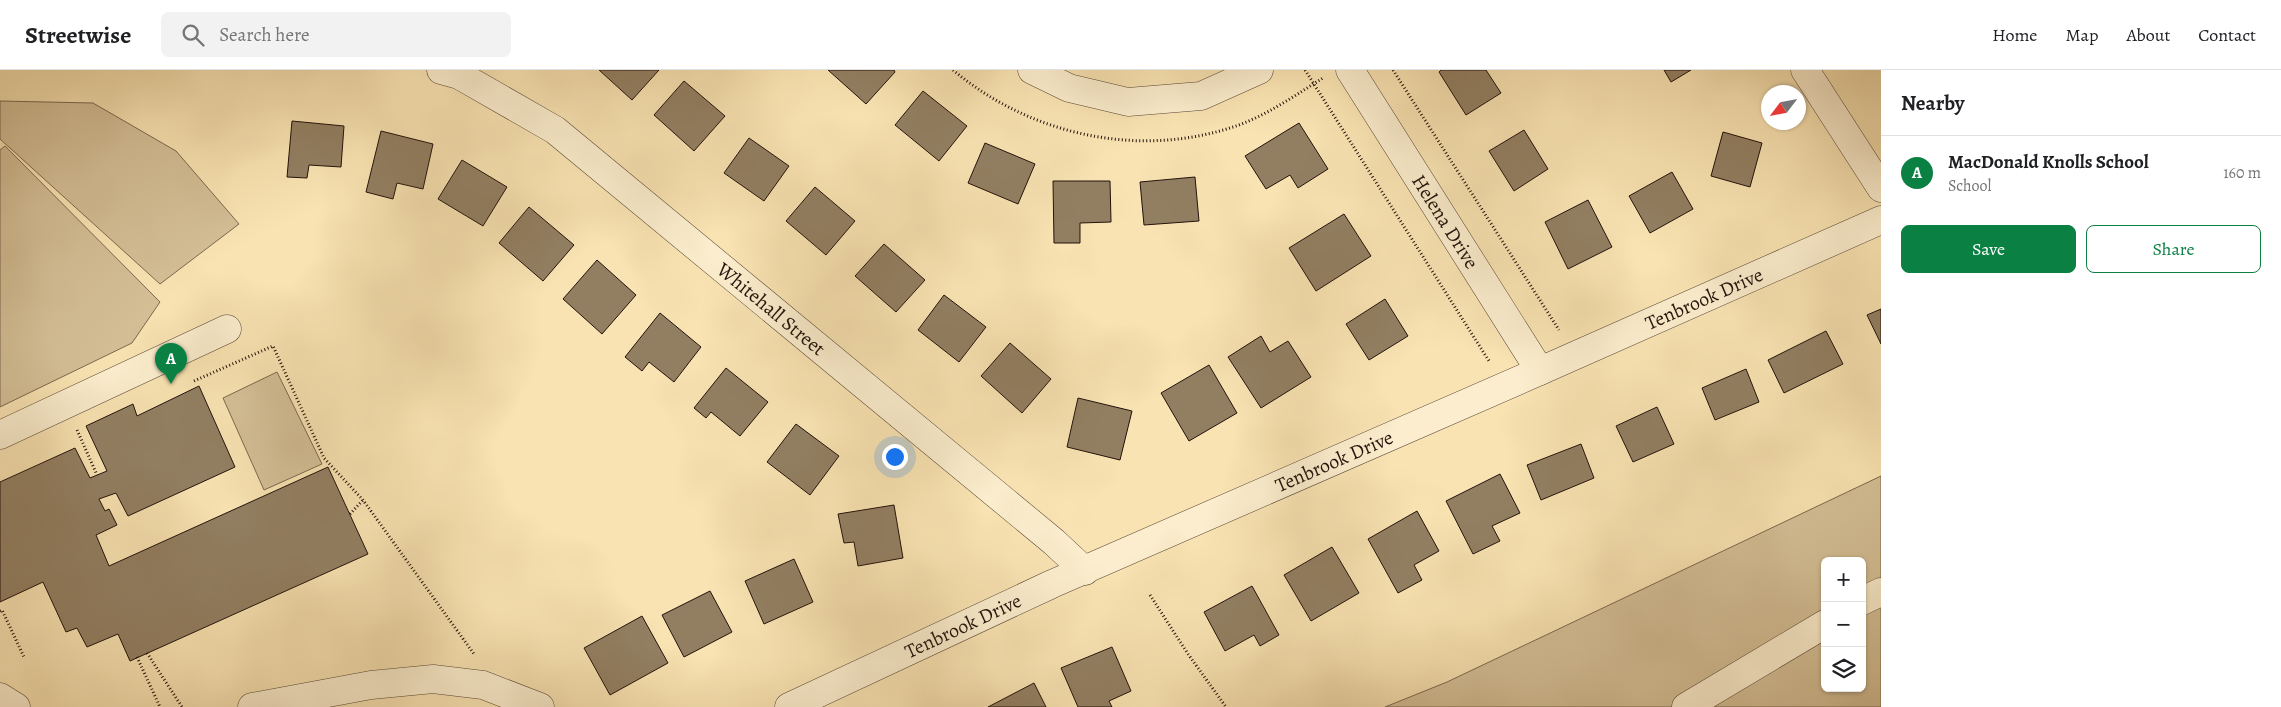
<!DOCTYPE html>
<html lang="en">
<head>
<meta charset="utf-8">
<style>
  body { margin:0; font-family:Alegreya,serif; background:#f2f2f2; color:#202124 }
  .controls { position:absolute; right:15px; bottom:15px; display:grid; overflow:hidden; border-radius:8px; box-shadow:0 1px 4px #0004 }
  .controls button { width:45px; height:45px; display:grid; place-items:center; padding:0; border:0; border-bottom:1px solid #e0e0e0; background:#fff; color:#202124; font:25px sans-serif }
  .compass { position:absolute; left:1761px; top:15px; width:45px; height:45px; border-radius:50%; background:#fff; box-shadow:0 1px 4px #0004; rotate:238deg }
  .you { position:absolute; left:894px; top:386px; width:18px; height:18px; margin:-12px; border:4px solid #fff; border-radius:50%; background:#1a73e8; box-shadow:0 0 0 8px #1a73e833 }
  .badge { display:grid; place-items:center; width:32px; height:32px; border-radius:50%; background:#0b8043; color:#fff; font-size:16px; font-weight:700 }
  .pin { position:absolute; translate:-50% -41px; filter:drop-shadow(0 1px 2px #0008) }
  .pin::after { content:''; position:absolute; top:26px; width:18px; height:15px; background:inherit; clip-path:polygon(0 0,100% 0,50% 100%) }
  .list { margin:0; padding:0; list-style:none }
  h2 { display:flex; justify-content:space-between; align-items:center; height:65px; margin:0; padding:0 20px; font-size:21px }
  h2 small { font-size:16px; font-weight:400; color:#757577 }
  .list li { display:grid; grid-template-columns:32px 1fr auto; gap:15px; align-items:center; box-sizing:border-box; height:75px; padding:0 20px; border-top:1px solid #e0e0e0 }
  .list b { display:block; font-size:19px; white-space:nowrap }
  .list p { margin:0; font-size:16px; white-space:nowrap; color:#757577 }
  .list em { font-size:16px; font-style:normal; color:#757577 }
  .actions { display:flex; gap:10px; padding:15px 20px }
  .actions a { flex:1; padding:11px 0; border:1px solid #0b8043; border-radius:8px; text-align:center; font-size:18px; color:#0b8043 }
  .actions .main { background:#0b8043; color:#fff }
  .icon { flex:none; width:28px; height:28px; fill:none; stroke:currentColor; stroke-width:2; stroke-linecap:round; stroke-linejoin:round }
  .map { position:relative; flex:none; width:1881px; height:637px; overflow:hidden }
  header { display:flex; align-items:center; gap:30px; box-sizing:border-box; height:70px; padding:0 25px; background:#fff; border-bottom:1px solid #e0e0e0 }
  header strong { font-size:24px }
  nav { display:flex; gap:28px; margin-inline-start:auto; font-size:18px }
  .search { width:350px; height:45px; background:#f2f2f2; display:flex; align-items:center; gap:12px; box-sizing:border-box; padding:0 18px; border-radius:8px; color:#757577; font-size:19px }
  main { display:flex }
  aside { flex:1; background:#fff }
  .map>svg:first-child { display:block }
</style>
</head>
<body>
<header>
<strong>Streetwise</strong>
<div class="search"><svg class="icon" aria-label="search" viewBox="0 0 24 24"><circle cx="10" cy="10" r="6"/><path d="M15 15l6 6"/></svg>Search here</div>
<nav><a>Home</a><a>Map</a><a>About</a><a>Contact</a></nav>
</header>
<main>
<div class="map">
<svg width="1881" height="637" viewBox="0 0 1881 637">
  <rect width="100%" height="100%" fill="#f9e3b2"/>
  <filter id="stains"><feTurbulence type="fractalNoise" baseFrequency=".004" numOctaves="4"/><feColorMatrix values="0 0 0 0 .2 0 0 0 0 .09 0 0 0 0 .02 0 0 0 .5 -.17"/></filter>
  <radialGradient id="worn" r=".72"><stop offset=".6" stop-color="#630" stop-opacity="0"/><stop offset="1" stop-color="#630" stop-opacity=".3"/></radialGradient>
  <path fill="#d4bf96" stroke="#7b6850" fill-rule="evenodd" d="M0,31L93,33L176,81L239,154L160,214L0,69Z
    M5,76L160,232L132,273L0,337V80Z
    M277,302L322,394L264,420L223,328Z
    M1881,406V637H1385L1447,612ZM1825,491H1862V618H1825Z"/>
  <path fill="#927f62" stroke="#22120b" d="M599,0H659L632,30Z
    M828,0H894L895,2L866,34Z
    M1441,0H1486L1501,23L1466,45L1439,2Z
    M1664,0H1691L1671,12Z
    M684,11L725,46L694,81L654,45Z
    M923,21L967,56L939,91L895,55Z
    M292,51L344,56L341,97L309,95L307,108L287,107Z
    M1299,53L1328,99L1298,118L1290,105L1266,119L1245,86Z
    M1524,60L1548,99L1514,121L1489,81Z
    M381,61L433,74L423,119L397,113L393,129L366,122Z
    M1723,62L1762,73L1750,117L1711,106Z
    M749,68L789,96L764,131L724,103Z
    M985,73L1035,94L1018,134L968,113Z
    M462,90L507,117L483,156L438,129Z
    M1672,102L1693,139L1650,163L1629,126Z
    M1195,107L1199,151L1144,155L1140,112Z
    M1053,111H1110L1111,152L1080,153V173H1054Z
    M815,117L855,151L826,185L786,151Z
    M1588,130L1612,177L1568,199L1545,152Z
    M529,137L574,175L543,211L499,173Z
    M1344,144L1371,186L1316,221L1289,178Z
    M884,174L925,210L896,242L855,206Z
    M597,190L636,225L602,264L563,229Z
    M944,225L986,257L959,292L918,260Z
    M1385,229L1408,266L1369,290L1346,254Z
    M1881,239V274L1867,245Z
    M660,243L701,277L674,312L649,292L642,301L625,287Z
    M1826,261L1843,294L1784,323L1768,290Z
    M1261,266L1270,282L1288,271L1311,307L1261,338L1228,287Z
    M1010,273L1051,309L1022,343L981,306Z
    M1209,295L1237,343L1189,371L1161,323Z
    M726,298L768,332L740,366L711,342L706,348L694,338Z
    M1746,299L1759,332L1715,350L1702,318Z
    M199,316L235,397L128,446L116,423L99,429L105,441L109,439L117,455L96,465L109,496L328,397L368,484L130,591L118,564L87,577L77,558L66,562L43,512L0,532V412L75,378L90,408L107,401L86,356L133,334L137,346Z
    M1078,328L1132,341L1120,390L1067,377Z
    M1657,337L1674,374L1633,392L1616,356Z
    M796,354L839,386L810,425L767,392Z
    M1581,374L1594,408L1541,430L1527,395Z
    M1500,404L1520,443L1492,456L1500,471L1473,484L1446,431Z
    M894,435L903,488L858,496L854,472L844,473L838,444Z
    M1417,441L1439,481L1414,495L1422,510L1398,523L1368,469Z
    M1332,477L1359,523L1311,551L1284,505Z
    M794,489L813,532L764,554L745,511Z
    M1252,516L1279,565L1260,576L1254,565L1225,581L1204,542Z
    M710,521L732,562L684,587L662,545Z
    M642,546L668,593L610,625L584,578Z
    M1112,577L1131,621L1109,631L1112,637H1078L1061,598Z
    M1034,613L1046,637H988Z"/>
  <g fill="none" stroke-linecap="round" stroke-linejoin="round">
    <g stroke="#584635" stroke-width="29">
      <g id="minor">
        <path id="s1" d="M441,0L459,5L555,60L1054,472L1085,501"/>
        <path d="M1032,0L1069,18L1128,32L1201,26L1259,0"/>
        <path id="s2" d="M1350,0L1540,301"/>
        <path d="M1805,0L1881,118"/>
        <path d="M0,365L227,259"/>
        <path d="M1862,531L1881,522"/>
        <path d="M0,627L16,637"/>
        <path d="M252,637L371,615L433,609L483,615L540,637"/>
        <path id="s3" d="M789,637L1052,514L1540,301L1881,150"/>
        <path d="M1686,637L1825,554"/>
      </g>
    </g>
    <path stroke="#22120b" stroke-width="3" stroke-dasharray="1 2.5" stroke-linecap="butt" d="M953,0C1029,64 1135,88 1230,58C1263,48 1294,26 1323,8
      M1305,0L1489,291
      M1393,0L1559,260
      M194,311L273,276L324,388L363,430L474,584
      M77,360L97,405
      M350,444L363,430
      M1150,525L1188,584L1226,637
      M0,541L2,540L24,587
      M147,583L182,637
      M137,587L160,637"/>
    <use href="#minor" stroke="#fbedcd" stroke-width="28"/>
  </g>
  <g text-anchor="middle" stroke-width="4.5" stroke-linejoin="round" paint-order="stroke">
    <g font-size="20" fill="#22120b" stroke="#fbedcd">
      <text dy="7" stroke="none"><textPath href="#s2" startOffset="179">Helena Drive</textPath></text>
      <text dy="7" stroke="none"><textPath href="#s3" startOffset="1002">Tenbrook Drive</textPath></text>
      <text dy="7" stroke="none"><textPath href="#s1" startOffset="410">Whitehall Street</textPath></text>
      <text dy="7" stroke="none"><textPath href="#s3" startOffset="598">Tenbrook Drive</textPath></text>
      <text dy="7" stroke="none"><textPath href="#s3" startOffset="192">Tenbrook Drive</textPath></text>
    </g>
  </g>
  <rect width="100%" height="100%" filter="url(#stains)"/>
  <rect width="100%" height="100%" fill="url(#worn)"/>
</svg>
<div class="controls">
<button>+</button>
<button>−</button>
<button><svg class="icon" aria-label="layers" viewBox="0 0 24 24"><path d="M12 4l9 5-9 5-9-5zM3 14l9 5 9-5"/></svg></button>
</div>
<svg class="compass" viewBox="-18 -18 36 36"><path d="M0-13l5 13h-10z" fill="#e53935"/><path d="M0 13l5-13h-10z" fill="#757577"/></svg>
<div class="you"></div>
<div class="pin badge" style="left:171px;top:314px">A</div>
</div>
<aside>
<h2>Nearby<small></small></h2>
<ul class="list">
<li><span class="badge">A</span><div><b>MacDonald Knolls School</b><p>School</p></div><em>160 m</em></li>
</ul>
<div class="actions"><a class="main">Save</a><a>Share</a></div>
</aside>
</main>
</body>
</html>
